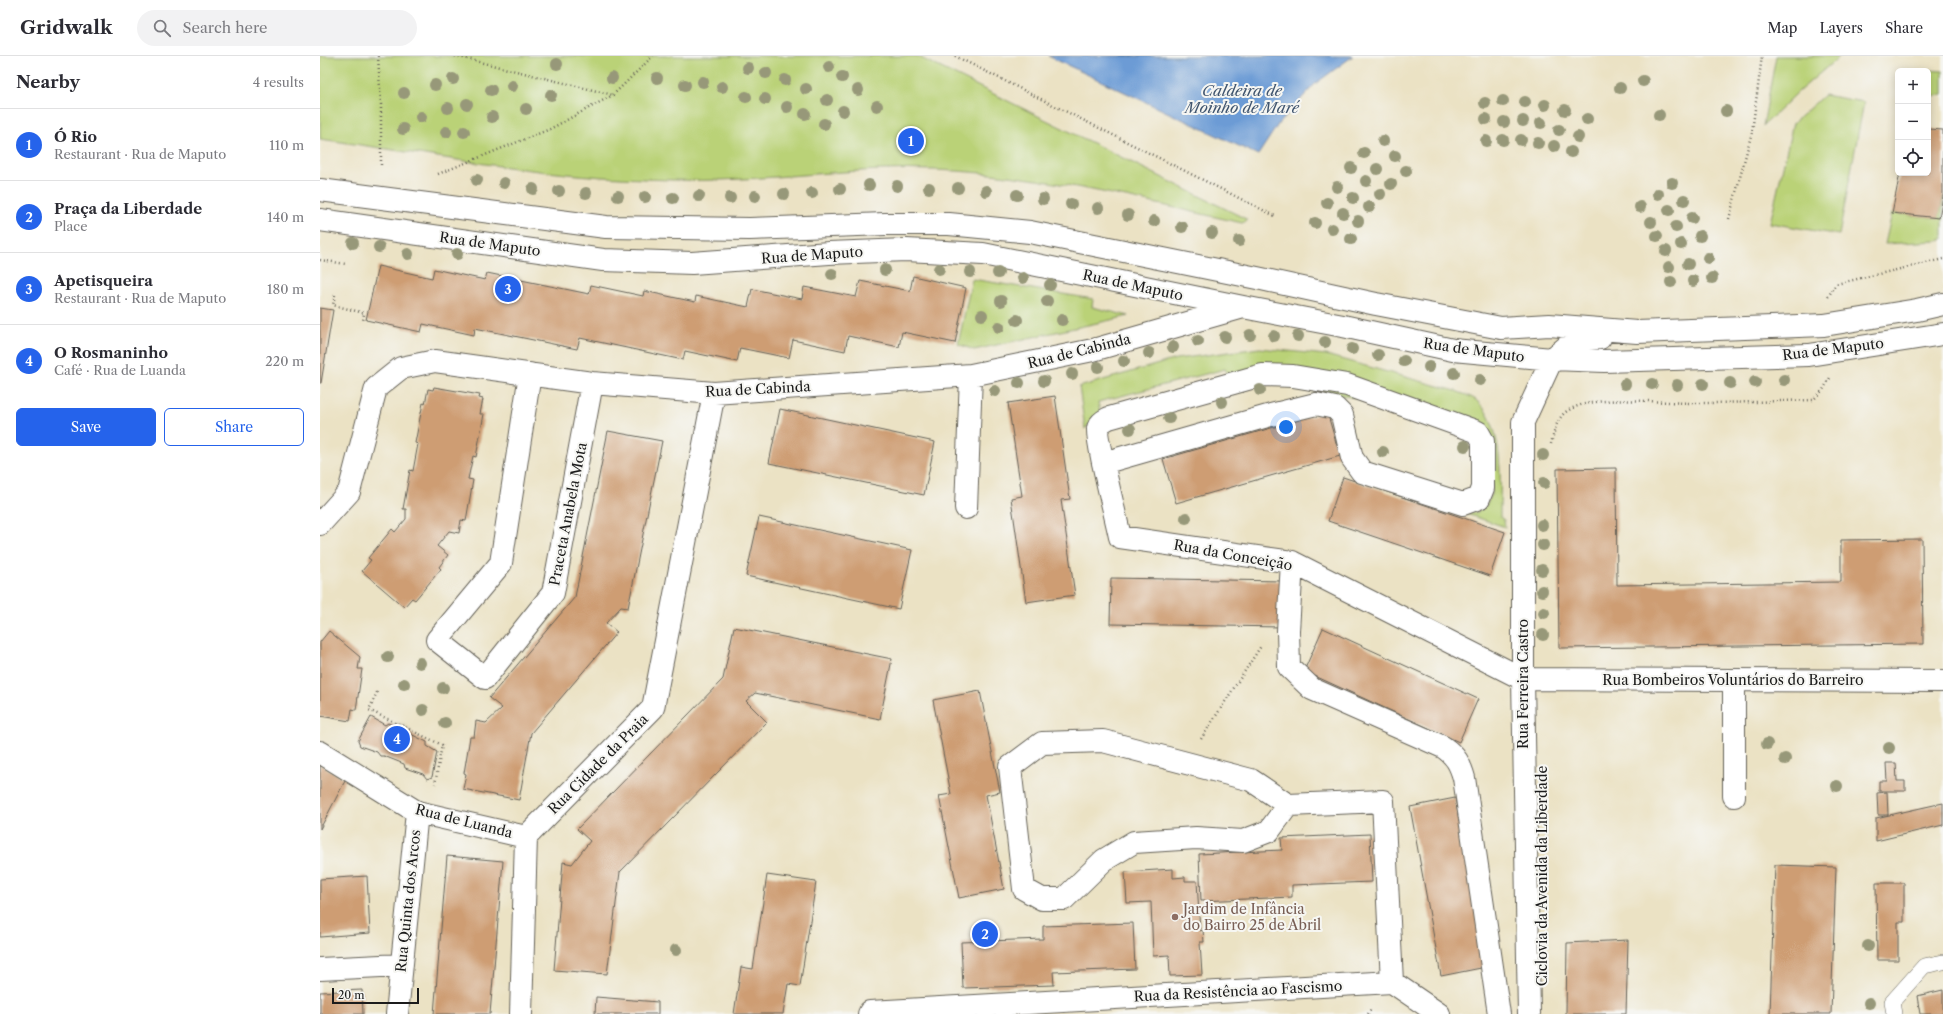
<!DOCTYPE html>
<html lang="en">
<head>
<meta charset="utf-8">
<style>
  body { margin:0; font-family:"Libre Caslon Text",serif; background:#f2f2f3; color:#2b2b33 }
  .controls { position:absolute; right:12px; top:12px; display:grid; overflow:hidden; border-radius:6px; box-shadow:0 2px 10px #0003 }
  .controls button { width:36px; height:36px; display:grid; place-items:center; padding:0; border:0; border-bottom:1px solid #e1e1e2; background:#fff; color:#2b2b33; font:20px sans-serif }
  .scale { position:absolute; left:12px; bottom:10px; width:87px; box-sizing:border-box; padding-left:4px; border:2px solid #1c1c1c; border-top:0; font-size:11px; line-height:14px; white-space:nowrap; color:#1c1c1c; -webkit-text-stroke:3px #f6f6f2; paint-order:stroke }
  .you { position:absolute; left:966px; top:371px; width:14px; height:14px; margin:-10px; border:3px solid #fff; border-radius:50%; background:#1a73e8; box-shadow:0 0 0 6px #1a73e833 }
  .badge { display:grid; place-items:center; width:26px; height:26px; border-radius:50%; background:#2563eb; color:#fff; font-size:13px; font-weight:700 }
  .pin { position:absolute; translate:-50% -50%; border:2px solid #fff; box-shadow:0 1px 4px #0006 }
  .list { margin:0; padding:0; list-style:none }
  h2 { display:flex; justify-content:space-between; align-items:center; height:52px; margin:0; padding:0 16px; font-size:17px }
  h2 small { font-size:13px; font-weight:400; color:#7c7c81 }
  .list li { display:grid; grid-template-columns:26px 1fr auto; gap:12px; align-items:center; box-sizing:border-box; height:72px; padding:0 16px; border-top:1px solid #e1e1e2 }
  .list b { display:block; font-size:15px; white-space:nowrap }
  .list p { margin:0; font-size:13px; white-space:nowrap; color:#7c7c81 }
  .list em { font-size:13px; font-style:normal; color:#7c7c81 }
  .actions { display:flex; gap:8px; padding:12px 16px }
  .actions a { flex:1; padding:9px 0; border:1px solid #2563eb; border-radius:6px; text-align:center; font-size:14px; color:#2563eb }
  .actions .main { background:#2563eb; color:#fff }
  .icon { flex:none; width:22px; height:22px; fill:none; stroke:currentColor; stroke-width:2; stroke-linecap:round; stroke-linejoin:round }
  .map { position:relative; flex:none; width:1623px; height:958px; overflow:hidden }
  header { display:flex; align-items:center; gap:24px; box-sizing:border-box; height:56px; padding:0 20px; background:#fff; border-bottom:1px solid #e1e1e2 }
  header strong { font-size:19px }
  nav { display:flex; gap:22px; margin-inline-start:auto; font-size:14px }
  .search { width:280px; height:36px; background:#f2f2f3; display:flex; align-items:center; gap:10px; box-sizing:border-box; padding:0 14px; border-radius:22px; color:#7c7c81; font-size:15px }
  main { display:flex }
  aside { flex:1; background:#fff }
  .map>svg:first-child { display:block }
</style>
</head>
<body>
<header>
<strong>Gridwalk</strong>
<div class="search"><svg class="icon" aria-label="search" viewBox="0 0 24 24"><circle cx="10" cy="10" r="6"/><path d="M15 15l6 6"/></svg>Search here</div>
<nav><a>Map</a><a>Layers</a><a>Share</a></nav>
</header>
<main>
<aside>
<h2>Nearby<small>4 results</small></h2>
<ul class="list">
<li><span class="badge">1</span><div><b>Ó Rio</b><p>Restaurant · Rua de Maputo</p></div><em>110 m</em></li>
<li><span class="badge">2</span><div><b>Praça da Liberdade</b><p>Place</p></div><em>140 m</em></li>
<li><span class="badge">3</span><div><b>Apetisqueira</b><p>Restaurant · Rua de Maputo</p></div><em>180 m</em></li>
<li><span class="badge">4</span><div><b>O Rosmaninho</b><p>Café · Rua de Luanda</p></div><em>220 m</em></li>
</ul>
<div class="actions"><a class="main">Save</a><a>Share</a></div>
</aside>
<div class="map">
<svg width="1623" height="958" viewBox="0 0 1623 958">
  <rect width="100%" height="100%" fill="#f6f6f2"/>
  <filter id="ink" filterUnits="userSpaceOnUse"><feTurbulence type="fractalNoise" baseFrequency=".025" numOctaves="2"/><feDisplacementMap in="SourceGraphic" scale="8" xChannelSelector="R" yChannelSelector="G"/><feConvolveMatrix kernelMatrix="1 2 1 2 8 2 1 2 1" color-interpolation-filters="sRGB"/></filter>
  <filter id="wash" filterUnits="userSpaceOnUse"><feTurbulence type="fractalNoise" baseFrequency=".012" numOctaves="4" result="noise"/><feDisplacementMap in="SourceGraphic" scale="16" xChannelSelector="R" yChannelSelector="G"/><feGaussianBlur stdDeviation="0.9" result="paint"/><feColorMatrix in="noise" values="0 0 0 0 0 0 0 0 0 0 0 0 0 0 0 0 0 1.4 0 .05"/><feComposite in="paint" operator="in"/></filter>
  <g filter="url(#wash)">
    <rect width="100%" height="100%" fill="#ebe2c4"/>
    <path fill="#bad277" stroke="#6b774a" d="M0,0H597L926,163V165L922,167C821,145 718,117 614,114C543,111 471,122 399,124C375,125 349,124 325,123C216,120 107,98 0,83Z
      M1456,0H1520L1478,36L1443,70Z
      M1606,14L1623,15V38L1617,40L1608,37V15H1605Z
      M1504,39L1544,46L1519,179L1450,167L1473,67Z
      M1623,140V183L1615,185L1565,188L1572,157L1619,162Z
      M652,223L773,243L772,251L809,260L654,294L638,288Z
      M940,292L1006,299L1136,335C1142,338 1151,340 1156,344C1185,368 1180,427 1180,461L1184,464L1185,471L1144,457L1158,456L1166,449L1172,438L1169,380L1153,363L909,319L905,313L778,346L780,356L765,373L759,331L856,303Z"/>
    <path fill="#6c9bd5" stroke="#445c78" d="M728,0H1033L995,28L959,67L938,99Z"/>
    <g id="blocks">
      <path fill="#ce9d73" d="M1608,73L1623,74V140L1619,162L1572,157L1580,117H1608Z
        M58,210L112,222L114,213L165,224L167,217L269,238L271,229L323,240L324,235L375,246L376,240L428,251L432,233L482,243L484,231L536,241L540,225L590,235L593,220L646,232L635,287L582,276L579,291L528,280L525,295L473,284L469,302L420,292L417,306L365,295L363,304L260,282L257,293L155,272L154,279L103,268L101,276L46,264Z
        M0,252L13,254L1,327H0Z
        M114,331L160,339L159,342L163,343L160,358H164L156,401L153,400L148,423L153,424L146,465L141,464L139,477L129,475L117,490L128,499L119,511L121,513L95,544L92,542L84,551L42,515L51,504L48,502L72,473L75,476L86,463V453H83L90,414L93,415L98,388L95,387L103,347L105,348L108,333L113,334Z
        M735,340L750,443L741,444L755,539L706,546L691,442L702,440L688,347Z
        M460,353L615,386L604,439L449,407Z
        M1007,356L1020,400L856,447L843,403Z
        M288,375L342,385L308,552L301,551L286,567L297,576L211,677L199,744L143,733L146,718L144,717L150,681H154L156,665L166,667L182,652L169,642L255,541Z
        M1296,412L1297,529L1521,526V484L1602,483L1603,588L1239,592L1237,413Z
        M1023,421L1185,476L1170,520L1008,465Z
        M439,461L592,494L579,553L426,520Z
        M791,522L962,525L961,571L790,568Z
        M414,571L572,603L560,663L435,637L426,645L447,666L300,816L287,918L234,914L243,806L252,808L270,785L257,773L403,623Z
        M1003,572L1158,643L1139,686L984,615Z
        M9,575L40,601L38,613H42L36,654L32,653L30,665L0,660V586Z
        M660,635L680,736L666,739L684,833L639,842L619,740L631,738L613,644Z
        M51,661L65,669L68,667L107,686V690L117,696L112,721L107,723L103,718L85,712L84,708L64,700H60L57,696L40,690L38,685Z
        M1566,707H1576L1577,725H1585V735H1559V725H1567Z
        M0,709L26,723L0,773Z
        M1567,736L1568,759H1558L1557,737Z
        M1135,742L1166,911L1121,920L1090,751Z
        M1623,747V769L1556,785V762Z
        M1050,778L1052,826L972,829V841L881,845L879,798L962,794L961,782Z
        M127,800L183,805L170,958H114Z
        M1455,809L1516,811L1511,958H1450Z
        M853,813V822L865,821V825H877L880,875L883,874L884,886H880L882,919L850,920L849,899L833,900L831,846L807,847L805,816Z
        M447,819L496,826L480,930L468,928L463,958H414L421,911L433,913Z
        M47,820L50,877L0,881V823Z
        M1556,827H1584V866H1578V904H1557Z
        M813,867L815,913L733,916L734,929L643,932L641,886L723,883V870Z
        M1308,884L1306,958H1246L1247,887Z
        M42,934L43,958H0V936Z
        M1623,934V958H1600L1597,940Z
        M276,941L338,946V958H275Z"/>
    </g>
  </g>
  <g filter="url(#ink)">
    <use href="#blocks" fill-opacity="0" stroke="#646157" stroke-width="1"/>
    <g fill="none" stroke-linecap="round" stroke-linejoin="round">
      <g stroke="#646157" stroke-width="16">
        <path id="lane" d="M1574,958L1572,946L1604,910L1623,906"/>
      </g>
      <g stroke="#646157" stroke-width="24">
        <path id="street" d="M0,134L286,171L430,173L565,168H629L710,176L937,222L1056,248L1181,272L1229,269L1317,276L1504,269L1597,254L1623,248
          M0,164L283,204L372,207L509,197L586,194L663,198L923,251L1023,270L1133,294L1232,303L1284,305L1489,299L1623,278
          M210,318L181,507L117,584L165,622L233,537L272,327
          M783,407L951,359L996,348L1015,352L1022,359L1032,402L1042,416L1143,448L1159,442L1163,432V385L1158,376L1027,329L973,320L942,319L789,362C785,364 780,366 778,372C775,380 797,465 800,481L972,506L1203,623L1623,625
          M646,452L651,319
          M0,468L29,436L56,332L81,312L115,305L272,327L394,337L651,319L773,294L920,252
          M972,506L968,575L969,611L992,633L1123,691C1136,700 1140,708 1144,722L1179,958
          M0,696L97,756L206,781
          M1414,740V624
          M968,749L949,775L923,785L876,782L814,786L784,804L744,843H722L704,833L690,711L722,687L783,685L931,724L968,749L1063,745L1072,926L1119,958
          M0,913L81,909
          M77,958L97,756
          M201,958L206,781L333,652L394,337
          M549,958L550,956L1072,926
          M1209,958L1203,623V366L1232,303L1256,283L1280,282"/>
      </g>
      <path stroke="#646157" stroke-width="2.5" stroke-dasharray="1 3" stroke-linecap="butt" d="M58,0L61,48V110
        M135,0L293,39
        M635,0L955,160
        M118,118L230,73L293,39L333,0
        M1409,163L1432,76L1442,0
        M0,204L26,208
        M15,239L13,249L44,257L43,265
        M1508,241L1516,228L1623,203
        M1231,388C1234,376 1237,360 1249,354C1277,337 1347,348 1381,347C1418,347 1456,345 1493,344L1503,334L1510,322
        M57,636L49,654L122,689L115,728
        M881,683L941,590
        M1048,958L1051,953"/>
      <use href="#lane" stroke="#fff" stroke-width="15"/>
      <use href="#street" stroke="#fff" stroke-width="22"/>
    </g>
    <g fill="#979879">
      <circle cx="237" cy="8" r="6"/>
      <circle cx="509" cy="11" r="6"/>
      <circle cx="428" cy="12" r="6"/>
      <circle cx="446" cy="17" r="6"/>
      <circle cx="522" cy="21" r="6"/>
      <circle cx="292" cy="22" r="6"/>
      <circle cx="337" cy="22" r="6"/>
      <circle cx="133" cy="23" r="6"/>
      <circle cx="465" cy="24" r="6"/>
      <circle cx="1323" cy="25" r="6"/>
      <circle cx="383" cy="26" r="6"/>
      <circle cx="115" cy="29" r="6"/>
      <circle cx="365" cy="29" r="6"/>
      <circle cx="192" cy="30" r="6"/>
      <circle cx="402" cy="31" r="6"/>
      <circle cx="1300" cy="32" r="6"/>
      <circle cx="486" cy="33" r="6"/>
      <circle cx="171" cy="34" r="6"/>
      <circle cx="538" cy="34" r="6"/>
      <circle cx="84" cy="37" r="6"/>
      <circle cx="231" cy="39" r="6"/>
      <circle cx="426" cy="41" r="6"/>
      <circle cx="445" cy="43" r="6"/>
      <circle cx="507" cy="44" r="6"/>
      <circle cx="1183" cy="45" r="6"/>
      <circle cx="1205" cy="46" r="6"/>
      <circle cx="1165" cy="47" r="6"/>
      <circle cx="147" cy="48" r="6"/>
      <circle cx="1225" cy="49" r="6"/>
      <circle cx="557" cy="50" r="6"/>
      <circle cx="467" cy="51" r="6"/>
      <circle cx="128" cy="52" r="6"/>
      <circle cx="206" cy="53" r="6"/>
      <circle cx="1245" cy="54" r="6"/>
      <circle cx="523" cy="55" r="6"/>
      <circle cx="1406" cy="55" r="6"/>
      <circle cx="485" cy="58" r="6"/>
      <circle cx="1339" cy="59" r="6"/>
      <circle cx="101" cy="61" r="6"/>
      <circle cx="172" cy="61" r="6"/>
      <circle cx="1166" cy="63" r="6"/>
      <circle cx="1267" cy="63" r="6"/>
      <circle cx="1203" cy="65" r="6"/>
      <circle cx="1184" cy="66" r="6"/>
      <circle cx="1221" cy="67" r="6"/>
      <circle cx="504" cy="68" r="6"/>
      <circle cx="83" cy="73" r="6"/>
      <circle cx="1239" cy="74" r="6"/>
      <circle cx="126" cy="76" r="6"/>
      <circle cx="144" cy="76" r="6"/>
      <circle cx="1258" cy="81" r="6"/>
      <circle cx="1183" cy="84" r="6"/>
      <circle cx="1201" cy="84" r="6"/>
      <circle cx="1063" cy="85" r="6"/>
      <circle cx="1166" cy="85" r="6"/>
      <circle cx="1218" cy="87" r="6"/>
      <circle cx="1234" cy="90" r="6"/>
      <circle cx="1251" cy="96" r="6"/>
      <circle cx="1044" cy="97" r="6"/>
      <circle cx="1075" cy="100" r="6"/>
      <circle cx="1031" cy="112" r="6"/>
      <circle cx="1057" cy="113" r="6"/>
      <circle cx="1086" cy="115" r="6"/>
      <circle cx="157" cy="124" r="6"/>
      <circle cx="1046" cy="125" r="6"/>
      <circle cx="184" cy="127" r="6"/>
      <circle cx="1352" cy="127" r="6"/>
      <circle cx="1071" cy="128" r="6"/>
      <circle cx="549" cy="129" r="6"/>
      <circle cx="577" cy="130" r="6"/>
      <circle cx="1017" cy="131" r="6"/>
      <circle cx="609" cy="132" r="6"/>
      <circle cx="638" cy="132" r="6"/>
      <circle cx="213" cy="133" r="6"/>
      <circle cx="520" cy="133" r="6"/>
      <circle cx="239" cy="135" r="6"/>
      <circle cx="666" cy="135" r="6"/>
      <circle cx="266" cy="137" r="6"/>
      <circle cx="492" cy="137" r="6"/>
      <circle cx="464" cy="138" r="6"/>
      <circle cx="1060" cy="138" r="6"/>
      <circle cx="1338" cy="138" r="6"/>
      <circle cx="697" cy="139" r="6"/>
      <circle cx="298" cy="140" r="6"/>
      <circle cx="379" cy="140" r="6"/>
      <circle cx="435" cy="140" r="6"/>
      <circle cx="325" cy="141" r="6"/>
      <circle cx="353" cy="142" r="6"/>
      <circle cx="410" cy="142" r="6"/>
      <circle cx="1033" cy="142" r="6"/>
      <circle cx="723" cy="143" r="6"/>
      <circle cx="1364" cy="144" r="6"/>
      <circle cx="1007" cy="147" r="6"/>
      <circle cx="751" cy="148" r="6"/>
      <circle cx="1049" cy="151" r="6"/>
      <circle cx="1320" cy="151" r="6"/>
      <circle cx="778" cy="152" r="6"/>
      <circle cx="1349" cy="154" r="6"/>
      <circle cx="1023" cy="157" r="6"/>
      <circle cx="808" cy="159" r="6"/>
      <circle cx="1372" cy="162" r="6"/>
      <circle cx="834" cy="165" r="6"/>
      <circle cx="1038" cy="165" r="6"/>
      <circle cx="1331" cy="166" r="6"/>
      <circle cx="995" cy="167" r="6"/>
      <circle cx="862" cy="171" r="6"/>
      <circle cx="1356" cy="171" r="6"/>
      <circle cx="1012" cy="173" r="6"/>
      <circle cx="892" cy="177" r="6"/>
      <circle cx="1337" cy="180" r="6"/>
      <circle cx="1380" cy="180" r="6"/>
      <circle cx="1031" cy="183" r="6"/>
      <circle cx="919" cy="185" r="6"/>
      <circle cx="33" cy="187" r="6"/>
      <circle cx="1361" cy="188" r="6"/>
      <circle cx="59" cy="191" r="6"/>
      <circle cx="1346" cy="195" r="6"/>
      <circle cx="88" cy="198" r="6"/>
      <circle cx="137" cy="198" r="6"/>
      <circle cx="1388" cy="202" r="6"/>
      <circle cx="1368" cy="208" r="6"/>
      <circle cx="1349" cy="211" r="6"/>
      <circle cx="619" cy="213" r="6"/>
      <circle cx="565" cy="214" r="6"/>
      <circle cx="650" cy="216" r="6"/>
      <circle cx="678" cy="217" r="6"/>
      <circle cx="512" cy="218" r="6"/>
      <circle cx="703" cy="222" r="6"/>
      <circle cx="1392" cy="222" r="6"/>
      <circle cx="1373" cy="225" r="6"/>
      <circle cx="1351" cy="226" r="6"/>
      <circle cx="730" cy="229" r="6"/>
      <circle cx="681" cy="245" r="6"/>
      <circle cx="727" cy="245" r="6"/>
      <circle cx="662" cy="259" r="6"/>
      <circle cx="697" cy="264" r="6"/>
      <circle cx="742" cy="264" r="6"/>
      <circle cx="679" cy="271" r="6"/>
      <circle cx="930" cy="279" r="6"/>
      <circle cx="954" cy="280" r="6"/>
      <circle cx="978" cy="280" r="6"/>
      <circle cx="905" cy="281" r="6"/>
      <circle cx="878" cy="285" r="6"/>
      <circle cx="1005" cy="286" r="6"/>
      <circle cx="853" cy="291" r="6"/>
      <circle cx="1032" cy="293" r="6"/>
      <circle cx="829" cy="297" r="6"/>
      <circle cx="1058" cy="299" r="6"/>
      <circle cx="804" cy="305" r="6"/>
      <circle cx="1084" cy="305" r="6"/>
      <circle cx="778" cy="311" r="6"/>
      <circle cx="1109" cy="311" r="6"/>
      <circle cx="1134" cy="317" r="6"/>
      <circle cx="752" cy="318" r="6"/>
      <circle cx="1160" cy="324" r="6"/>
      <circle cx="1464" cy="324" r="6"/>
      <circle cx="724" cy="325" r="6"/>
      <circle cx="1435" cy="326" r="6"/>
      <circle cx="699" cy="327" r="6"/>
      <circle cx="1410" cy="327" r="6"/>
      <circle cx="1305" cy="328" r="6"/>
      <circle cx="1332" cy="328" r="6"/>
      <circle cx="1383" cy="328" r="6"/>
      <circle cx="1357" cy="329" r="6"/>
      <circle cx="940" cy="334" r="6"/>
      <circle cx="675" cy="335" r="6"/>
      <circle cx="902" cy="346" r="6"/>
      <circle cx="849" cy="362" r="6"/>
      <circle cx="810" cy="373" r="6"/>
      <circle cx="1145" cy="390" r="6"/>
      <circle cx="1063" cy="396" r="6"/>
      <circle cx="1223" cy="399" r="6"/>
      <circle cx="1224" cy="427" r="6"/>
      <circle cx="866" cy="462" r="6"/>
      <circle cx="1222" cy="469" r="6"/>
      <circle cx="1223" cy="489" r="6"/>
      <circle cx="1222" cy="514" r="6"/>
      <circle cx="1222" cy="535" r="6"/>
      <circle cx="1224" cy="557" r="6"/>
      <circle cx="1223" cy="579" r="6"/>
      <circle cx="68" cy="601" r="6"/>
      <circle cx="100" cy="607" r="6"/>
      <circle cx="84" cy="628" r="6"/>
      <circle cx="123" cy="632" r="6"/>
      <circle cx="103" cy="654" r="6"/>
      <circle cx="125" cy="667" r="6"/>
      <circle cx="1447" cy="688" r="6"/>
      <circle cx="1569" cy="692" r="6"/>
      <circle cx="1465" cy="703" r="6"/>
      <circle cx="1517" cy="730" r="6"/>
      <circle cx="1548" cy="890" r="6"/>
      <circle cx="356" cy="894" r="6"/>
      <circle cx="1549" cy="947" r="6"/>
    </g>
  </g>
  <circle fill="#8d6e63" stroke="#f6f6f2" stroke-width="1.5" cx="855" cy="861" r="4"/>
  <g text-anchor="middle" stroke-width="4" stroke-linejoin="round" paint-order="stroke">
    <g font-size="14" fill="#1c1c1c" stroke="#f6f6f2">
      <text transform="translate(170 188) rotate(8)" y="5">Rua de Maputo</text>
      <text transform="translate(492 199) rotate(-4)" y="5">Rua de Maputo</text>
      <text transform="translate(813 229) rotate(12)" y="5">Rua de Maputo</text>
      <text transform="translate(1513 293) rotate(-7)" y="5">Rua de Maputo</text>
      <text transform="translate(1154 294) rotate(8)" y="5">Rua de Maputo</text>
      <text transform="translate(759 295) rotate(-14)" y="5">Rua de Cabinda</text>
      <text transform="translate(438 333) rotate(-3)" y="5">Rua de Cabinda</text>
      <text transform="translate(248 458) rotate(-79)" y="5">Praceta Anabela Mota</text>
      <text transform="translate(913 499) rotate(10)" y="5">Rua da Conceição</text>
      <text x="1413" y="629">Rua Bombeiros Voluntários do Barreiro</text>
      <text transform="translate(1203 628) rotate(-90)" y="5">Rua Ferreira Castro</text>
      <text transform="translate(278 708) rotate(-45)" y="5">Rua Cidade da Praia</text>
      <text transform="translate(144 765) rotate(14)" y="5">Rua de Luanda</text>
      <text transform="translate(1222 820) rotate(-90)" y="5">Ciclovia da Avenida da Liberdade</text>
      <text transform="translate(88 845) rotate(-84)" y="5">Rua Quinta dos Arcos</text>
      <text transform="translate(918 935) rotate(-3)" y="5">Rua da Resistência ao Fascismo</text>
    </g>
    <g font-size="14" fill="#785e54" stroke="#f6f6f2" text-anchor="start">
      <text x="863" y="858">Jardim de Infância<tspan x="863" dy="16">do Bairro 25 de Abril</tspan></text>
    </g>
    <g font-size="15" font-style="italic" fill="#40556f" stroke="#f6f6f2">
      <text x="922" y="40">Caldeira de<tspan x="922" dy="17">Moinho de Maré</tspan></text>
    </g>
  </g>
</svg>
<div class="controls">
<button>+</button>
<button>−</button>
<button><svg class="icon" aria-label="locate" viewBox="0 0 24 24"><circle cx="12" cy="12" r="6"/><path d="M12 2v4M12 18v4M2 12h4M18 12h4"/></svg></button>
</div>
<div class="scale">20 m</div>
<div class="you"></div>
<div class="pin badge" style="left:591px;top:85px">1</div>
<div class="pin badge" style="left:665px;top:878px">2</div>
<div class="pin badge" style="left:188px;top:233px">3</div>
<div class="pin badge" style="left:77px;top:683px">4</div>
</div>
</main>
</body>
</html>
